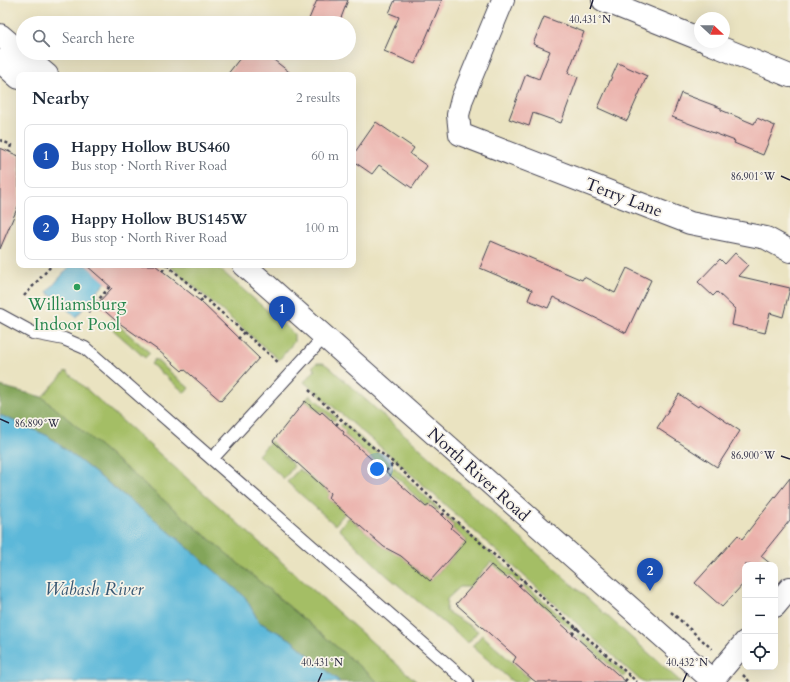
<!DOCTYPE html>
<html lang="en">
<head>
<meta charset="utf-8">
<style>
  body { margin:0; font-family:Cardo,serif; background:#f6f6f7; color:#1f2937 }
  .controls { position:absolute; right:12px; bottom:12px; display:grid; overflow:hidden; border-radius:8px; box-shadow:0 4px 16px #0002 }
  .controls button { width:36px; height:36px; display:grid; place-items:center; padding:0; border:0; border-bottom:1px solid #e0e1e3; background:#fff; color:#1f2937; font:20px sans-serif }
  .compass { position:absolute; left:694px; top:12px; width:36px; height:36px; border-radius:50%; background:#fff; box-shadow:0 4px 16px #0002; rotate:112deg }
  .you { position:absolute; left:377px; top:469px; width:14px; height:14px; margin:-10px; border:3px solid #fff; border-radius:50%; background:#1a73e8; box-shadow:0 0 0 6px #1a73e833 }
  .badge { display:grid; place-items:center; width:26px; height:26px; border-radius:50%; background:#1f6fb2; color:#fff; font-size:13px; font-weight:700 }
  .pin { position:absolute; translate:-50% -33px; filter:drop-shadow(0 1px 2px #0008) }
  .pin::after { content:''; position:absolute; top:21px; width:14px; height:12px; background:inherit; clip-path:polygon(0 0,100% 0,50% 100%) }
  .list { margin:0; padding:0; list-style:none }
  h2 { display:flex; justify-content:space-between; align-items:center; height:52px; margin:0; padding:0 16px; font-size:17px }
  h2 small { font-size:13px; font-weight:400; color:#747a83 }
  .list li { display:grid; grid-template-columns:26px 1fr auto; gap:12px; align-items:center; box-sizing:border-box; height:64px; margin:0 8px 8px; padding:0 8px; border:1px solid #e0e1e3; border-radius:8px }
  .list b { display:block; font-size:15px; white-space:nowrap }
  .list p { margin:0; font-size:13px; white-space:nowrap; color:#747a83 }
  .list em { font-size:13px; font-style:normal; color:#747a83 }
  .icon { flex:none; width:22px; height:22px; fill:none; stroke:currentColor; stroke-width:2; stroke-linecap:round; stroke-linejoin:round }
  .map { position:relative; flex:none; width:790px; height:682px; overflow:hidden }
  .search { position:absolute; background:#fff; box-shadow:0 4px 16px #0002; left:16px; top:16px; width:340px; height:44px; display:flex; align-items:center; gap:10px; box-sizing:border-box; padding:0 14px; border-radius:22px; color:#747a83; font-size:15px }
  .panel { position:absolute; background:#fff; box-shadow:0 4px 16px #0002; left:16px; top:72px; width:340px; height:196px; border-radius:8px }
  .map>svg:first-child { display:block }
</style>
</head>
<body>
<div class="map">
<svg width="790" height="682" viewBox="0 0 790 682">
  <rect width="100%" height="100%" fill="#f7f3e8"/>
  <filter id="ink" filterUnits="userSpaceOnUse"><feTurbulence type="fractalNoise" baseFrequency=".025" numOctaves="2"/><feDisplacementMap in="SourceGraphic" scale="8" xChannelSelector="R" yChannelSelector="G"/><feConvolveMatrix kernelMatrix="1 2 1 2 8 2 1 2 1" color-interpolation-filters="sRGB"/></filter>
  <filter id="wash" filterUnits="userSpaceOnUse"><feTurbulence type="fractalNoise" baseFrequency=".012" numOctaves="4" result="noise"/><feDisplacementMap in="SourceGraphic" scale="16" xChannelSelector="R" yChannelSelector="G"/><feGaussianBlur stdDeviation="0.9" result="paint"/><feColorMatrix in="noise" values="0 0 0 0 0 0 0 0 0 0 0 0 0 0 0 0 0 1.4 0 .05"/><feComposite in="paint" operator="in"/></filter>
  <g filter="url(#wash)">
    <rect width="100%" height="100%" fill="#eae3c1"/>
    <path fill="#a4be65" stroke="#637050" d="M169,265H215L294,334V342L279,360Z
      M116,323L150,353L145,358L111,328Z
      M155,359L189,388L185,393L151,364Z
      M317,363H323L328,366L681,682H642L392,457L304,382L315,370L312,367Z
      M66,371L417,682H378L42,397Z
      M310,395L337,418L334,421L323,411L320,412L305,401Z
      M343,423L390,463L384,468L344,434L346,432L340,426Z
      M271,441L294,466L284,479L258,455Z
      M394,467L439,509L438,511L430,503L427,506L408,489V487L390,472Z
      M299,469L330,493L328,498L345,513L335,525L287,482Z
      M447,516L521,579L518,583L511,576L508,577L491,562L469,587H460L447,599L446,611L478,631L468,643L385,574L339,529L349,517L384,547L401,556L430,581L467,541L452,528L454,526L445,518Z
      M525,585L574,627L571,630L523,588Z
      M580,633L626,674L623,677L577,636Z
      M482,635L529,678L525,682H513L472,646Z"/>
    <path fill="#83a55a" stroke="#52644a" d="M0,386L42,397L378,682H340L290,639L259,622L245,597L159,523L48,436L0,415Z"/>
    <path fill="#5bb8d9" stroke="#3e6d8a" d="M71,265H86L106,282L76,317L47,292Z
      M0,415L48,436L159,523L245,597L259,622L290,639L340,682H0Z"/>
    <g id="blocks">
      <path fill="#ebb1ab" d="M317,0H348L339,23H319L309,19Z
        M395,0H442L415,64L384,51L399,17L389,13Z
        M544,17L584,32L568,73L578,77L561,123L533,113L529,126L509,119L526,74L539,79L550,51L533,44Z
        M244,53H265L293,75H227Z
        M618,63L647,76L627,121L598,108Z
        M681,93L721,108V110L754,124L757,118L775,126L763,155L734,143L735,141L672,117Z
        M376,122L414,148L410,154L427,166L412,188L379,165L372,174L353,161V155Z
        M0,148L19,156V204L0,249Z
        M491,241L582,280L584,277L615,293L627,268L651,280L626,333L553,297L548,308L528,300L532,290L480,268Z
        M735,253L748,265L738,276L790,288L783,317L770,313L765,333L732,325L735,309L717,292L713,296L698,282L720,259L725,264Z
        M86,265H155L200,301L259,358L221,401L184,369L182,371L159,351L115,320L97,304L112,288Z
        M679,394L698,407L700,404L740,431L717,467L657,428Z
        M305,401L320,414L322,412L344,432L343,434L426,507L429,505L442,515L453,526L451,528L466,541L430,581L401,556L384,547L345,513L328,498L330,493L273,441Z
        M790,478V520L761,556L772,565H745V582L722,607L695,583L738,535L742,539Z
        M491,565L508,579L509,577L626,682H536L532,679L513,662L516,657L456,604Z"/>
    </g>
  </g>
  <g filter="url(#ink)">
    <use href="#blocks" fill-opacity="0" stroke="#403f4f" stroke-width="1"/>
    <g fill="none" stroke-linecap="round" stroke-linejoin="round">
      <g stroke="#403f4f" stroke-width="14">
        <path id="service" d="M0,315L33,333L64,339L85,348L467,682
          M212,459L324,337"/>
      </g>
      <g stroke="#403f4f" stroke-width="24">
        <path id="minor" d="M503,0L462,99L458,115L460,134L690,223L766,238L790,251
          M603,0L700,39
          M707,42L790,76
          M775,606L790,588
          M712,681L745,642"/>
      </g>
      <g stroke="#403f4f" stroke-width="24">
        <path id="secondary" d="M0,35L47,75
          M0,61L19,78
          M244,265L714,682"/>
      </g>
      <path stroke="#403f4f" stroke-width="2.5" stroke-dasharray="3 3" stroke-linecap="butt" d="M0,140L11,145L9,152
        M167,265L279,363
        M162,271L167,265
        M24,296L52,265
        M200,301L204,298
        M88,312L111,285
        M238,339L244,332
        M309,390L370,445L394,463L446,512L637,682
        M336,425L341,419
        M386,471L394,463
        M442,515L446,512
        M519,586L525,580
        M671,612L712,649
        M572,634L578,627
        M743,675L750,682
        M625,681L630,675"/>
      <use href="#service" stroke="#fff" stroke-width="12"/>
      <use href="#minor" stroke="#fff" stroke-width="22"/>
      <use href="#secondary" stroke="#fff" stroke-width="22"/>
    </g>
  </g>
  <path fill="none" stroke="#22223b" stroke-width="1.5" d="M590,9L593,0M781,176L790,180M0,419L9,423M781,456L790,459M318,682L322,673M683,682L687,673"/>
  <circle fill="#2e9e5b" stroke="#f7f3e8" stroke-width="1.5" cx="77" cy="287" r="4"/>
  <g text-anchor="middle" stroke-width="3.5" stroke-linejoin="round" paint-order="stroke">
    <g font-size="17" fill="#22223b" stroke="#f7f3e8">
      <text transform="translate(624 197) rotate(21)" y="6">Terry Lane</text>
      <text transform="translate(479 474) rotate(42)" y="6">North River Road</text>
    </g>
    <g font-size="17" fill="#27864d" stroke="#f7f3e8">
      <text x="77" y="310">Williamsburg<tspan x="77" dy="20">Indoor Pool</tspan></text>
    </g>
    <g font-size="18" font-style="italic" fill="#365672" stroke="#f7f3e8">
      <text x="94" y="595">Wabash River</text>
    </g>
  </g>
  <g font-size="10" text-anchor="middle" fill="#22223b" stroke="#f7f3e8" stroke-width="3.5" stroke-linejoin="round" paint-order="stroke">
    <text x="590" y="23">40.431°N</text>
    <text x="753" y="180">86.901°W</text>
    <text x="37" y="427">86.899°W</text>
    <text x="753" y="459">86.900°W</text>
    <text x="322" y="666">40.431°N</text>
    <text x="687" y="666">40.432°N</text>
  </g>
</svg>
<div class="controls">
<button>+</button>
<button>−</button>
<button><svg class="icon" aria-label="locate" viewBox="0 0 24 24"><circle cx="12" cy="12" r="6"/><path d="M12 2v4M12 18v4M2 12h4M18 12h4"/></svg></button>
</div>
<svg class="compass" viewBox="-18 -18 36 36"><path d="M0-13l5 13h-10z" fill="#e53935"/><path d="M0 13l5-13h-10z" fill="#747a83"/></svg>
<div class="you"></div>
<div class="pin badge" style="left:282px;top:329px;background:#1a4fb4">1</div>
<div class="pin badge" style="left:650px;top:591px;background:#1a4fb4">2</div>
<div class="search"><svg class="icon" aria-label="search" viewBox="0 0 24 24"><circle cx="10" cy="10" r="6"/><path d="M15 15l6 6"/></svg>Search here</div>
<section class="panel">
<h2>Nearby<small>2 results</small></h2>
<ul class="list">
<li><span class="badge" style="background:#1a4fb4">1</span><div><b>Happy Hollow BUS460</b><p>Bus stop · North River Road</p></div><em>60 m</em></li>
<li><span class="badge" style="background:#1a4fb4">2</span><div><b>Happy Hollow BUS145W</b><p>Bus stop · North River Road</p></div><em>100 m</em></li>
</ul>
</section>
</div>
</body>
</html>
